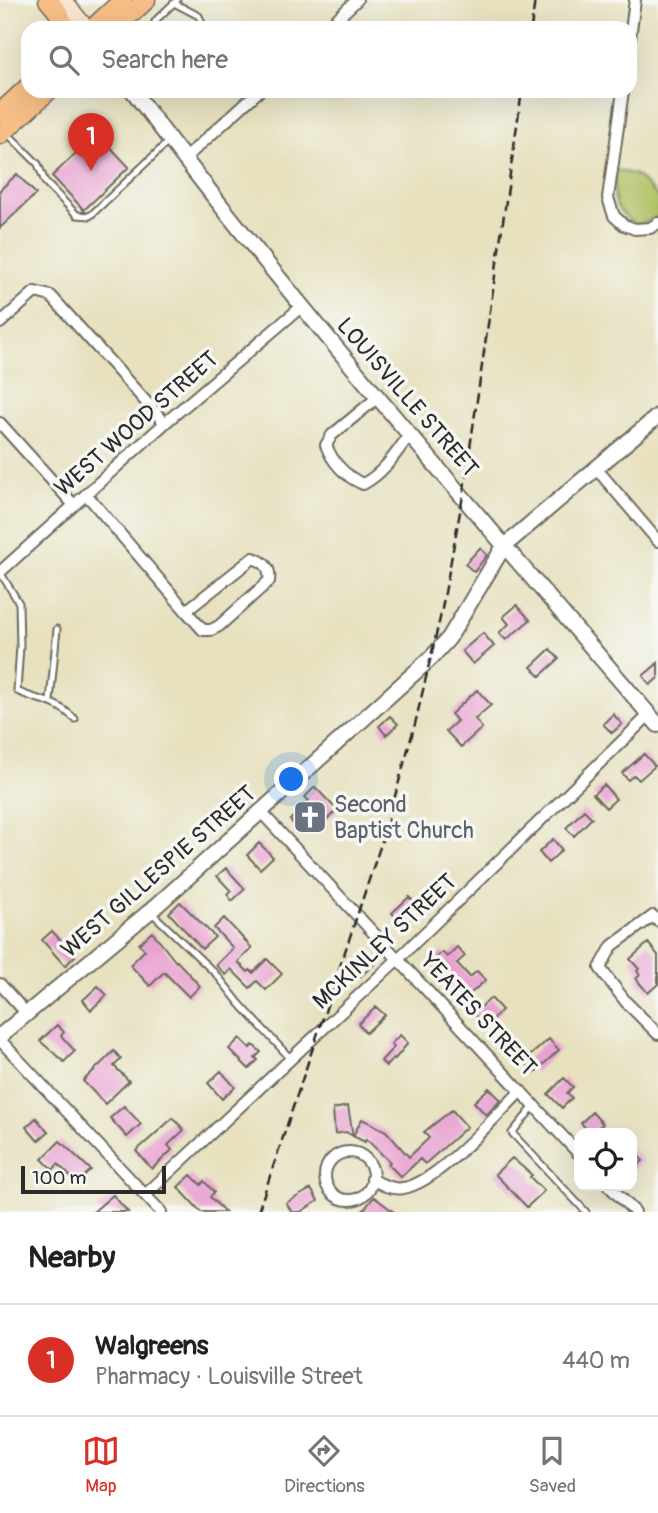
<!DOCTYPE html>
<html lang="en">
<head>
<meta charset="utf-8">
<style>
  body { margin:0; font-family:Pangolin,sans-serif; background:#f2f2f2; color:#202124 }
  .controls { position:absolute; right:21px; bottom:21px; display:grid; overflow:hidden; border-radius:14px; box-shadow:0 7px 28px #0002 }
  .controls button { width:63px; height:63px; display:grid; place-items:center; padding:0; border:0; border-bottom:2px solid #e0e0e0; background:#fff; color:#202124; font:35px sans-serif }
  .scale { position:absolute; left:21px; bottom:18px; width:145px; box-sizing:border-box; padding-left:7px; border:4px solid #2b2b2b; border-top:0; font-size:19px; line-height:24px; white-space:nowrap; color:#2b2b2b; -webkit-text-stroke:5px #f6f6f2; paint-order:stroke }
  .you { position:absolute; left:292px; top:780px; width:24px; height:24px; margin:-18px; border:5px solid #fff; border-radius:50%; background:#1a73e8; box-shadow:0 0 0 10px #1a73e833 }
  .badge { display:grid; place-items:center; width:46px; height:46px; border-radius:50%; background:#d93025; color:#fff; font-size:23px; font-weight:700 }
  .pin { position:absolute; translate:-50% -58px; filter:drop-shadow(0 2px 4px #0008) }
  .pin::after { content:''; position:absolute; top:37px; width:24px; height:21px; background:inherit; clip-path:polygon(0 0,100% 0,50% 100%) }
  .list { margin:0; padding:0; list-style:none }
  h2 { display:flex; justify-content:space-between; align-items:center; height:91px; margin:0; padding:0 28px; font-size:30px }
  h2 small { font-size:23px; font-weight:400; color:#757577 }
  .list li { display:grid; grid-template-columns:46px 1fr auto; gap:21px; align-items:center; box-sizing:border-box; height:112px; padding:0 28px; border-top:2px solid #e0e0e0 }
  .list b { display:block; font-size:26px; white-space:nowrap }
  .list p { margin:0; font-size:23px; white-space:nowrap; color:#757577 }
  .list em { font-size:23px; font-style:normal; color:#757577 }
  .icon { flex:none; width:38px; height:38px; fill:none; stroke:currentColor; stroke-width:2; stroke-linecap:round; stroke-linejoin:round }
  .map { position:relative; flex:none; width:658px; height:1212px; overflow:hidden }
  .search { position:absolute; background:#fff; box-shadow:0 7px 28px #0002; left:21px; right:21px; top:21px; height:77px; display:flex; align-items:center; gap:18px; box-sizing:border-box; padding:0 24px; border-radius:21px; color:#757577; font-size:26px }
  .sheet { height:203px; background:#fff }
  nav { display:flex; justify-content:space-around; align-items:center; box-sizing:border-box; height:98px; border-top:2px solid #e0e0e0; background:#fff; font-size:19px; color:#757577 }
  nav a { display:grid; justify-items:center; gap:4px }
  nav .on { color:#d93025 }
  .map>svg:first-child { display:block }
</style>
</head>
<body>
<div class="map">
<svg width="658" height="1212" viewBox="0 0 658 1212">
  <rect width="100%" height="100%" fill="#f6f6f2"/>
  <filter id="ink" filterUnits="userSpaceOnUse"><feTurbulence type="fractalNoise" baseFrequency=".0143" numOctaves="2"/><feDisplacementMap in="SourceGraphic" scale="14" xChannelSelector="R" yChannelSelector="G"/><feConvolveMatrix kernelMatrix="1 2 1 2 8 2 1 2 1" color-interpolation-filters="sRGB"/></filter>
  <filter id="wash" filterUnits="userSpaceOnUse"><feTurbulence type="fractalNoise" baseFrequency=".00686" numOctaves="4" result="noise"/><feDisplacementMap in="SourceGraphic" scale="28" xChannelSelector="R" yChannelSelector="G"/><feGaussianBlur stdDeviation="1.57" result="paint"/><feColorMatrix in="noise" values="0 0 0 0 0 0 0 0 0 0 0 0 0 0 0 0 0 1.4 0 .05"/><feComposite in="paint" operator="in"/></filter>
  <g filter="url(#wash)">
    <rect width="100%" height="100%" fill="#e7e1bf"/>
    <path fill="#b1c367" stroke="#6e7749" stroke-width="2" d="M615,170L636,175L658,197V217L637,225C610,208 614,200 615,170Z"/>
    <g id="blocks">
      <path fill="#e9a1d2" d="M93,137H101L129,167L84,210L52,176Z
        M17,174L36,194L0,228V190Z
        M480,548L487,555L474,572L465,564Z
        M517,605L530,620L506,640L499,633L509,624L503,617Z
        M483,633L494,646L473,664L462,651Z
        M550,649L559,659L540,676L531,667Z
        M658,663V678L650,685L643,676Z
        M477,690L491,705L475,719L482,728L461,747L446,731L457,721L451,714Z
        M613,714L622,724L612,733L603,724Z
        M390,716L398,724L386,735L379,726Z
        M644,754L655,766L639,780L634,775L628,780L622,773Z
        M604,785L616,799L606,808L593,794Z
        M315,787L337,810L326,820L321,815L302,833L290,820L309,801L305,797Z
        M584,810L592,818L574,836L566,828Z
        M553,839L562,850L548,863L539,852Z
        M259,843L273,857L260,869L247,855Z
        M226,868L245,889L232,901L227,894L231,891L217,876Z
        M409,897L421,909L404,926L392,913Z
        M180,902L215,937L202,949L169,913Z
        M224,918L252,948L238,962L248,972L250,970L253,973L267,959L282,974L266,990L257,981L250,988L231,969L226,975L216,965L233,948L214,928Z
        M52,931L75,956L65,966L42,940Z
        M152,932L176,962L177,961L200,986L189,997L164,972L150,986L130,965L145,950L139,944Z
        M648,943L658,955V984L648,993L636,979L640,975L637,971L639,969L630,959Z
        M457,947L465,956L457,963L470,977L477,971L486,980L463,1000L456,993L453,996L448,990L451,987L429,964L442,952L447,957Z
        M369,952L378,961L361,976L353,966Z
        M98,986L107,995L91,1010L83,1000Z
        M491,998L502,1010L486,1025L473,1014Z
        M376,1007L385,1015L366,1033L358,1024Z
        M57,1025L64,1032L61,1036L75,1051L64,1062L40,1041Z
        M400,1035L408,1043L395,1059L394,1058L386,1066L381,1061L394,1047L391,1044Z
        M240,1038L250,1048L253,1045L261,1052L255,1058L258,1060L249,1069L229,1049Z
        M549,1039L559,1050L535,1072L524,1061Z
        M114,1051L121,1059L114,1066L129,1081L105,1104L83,1081Z
        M221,1071L235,1087L222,1099L208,1083Z
        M564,1078L573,1087L567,1093L572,1098L562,1108L548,1094Z
        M489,1088L501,1100L486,1115L474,1102Z
        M124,1106L141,1124L127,1137L110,1118Z
        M348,1106L353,1136L346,1132L335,1134L333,1109Z
        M452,1110L467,1127L425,1164L420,1159L401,1177L388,1164L390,1162L366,1139L365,1142L353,1136L362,1119L386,1131L409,1157L429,1138L424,1132Z
        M592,1112L603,1124L590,1133L581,1123Z
        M36,1118L48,1132L38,1141L26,1127Z
        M173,1118L184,1130L168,1145L172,1150L152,1169L136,1151Z
        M60,1141L91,1170L77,1183L58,1164L53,1170L42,1159Z
        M632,1149L643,1161L632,1171Z
        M512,1158L532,1175L530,1177L544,1191L527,1207L495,1174Z
        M191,1175L201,1185L204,1181L214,1192L210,1197L225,1212H201L178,1187Z
        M311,1189L318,1201L300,1212H292L286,1203Z
        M113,1195L128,1212H93Z
        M374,1197L394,1212H362Z"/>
    </g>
  </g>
  <g filter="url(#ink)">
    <use href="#blocks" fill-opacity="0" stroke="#6d6b5f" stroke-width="2"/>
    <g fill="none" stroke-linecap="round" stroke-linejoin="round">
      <g stroke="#6d6b5f" stroke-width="9">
        <path id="service" d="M174,3L199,16L204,28
          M184,26L189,28
          M152,28L156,20L177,0
          M7,133L38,164L45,182L77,215L90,216L169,141
          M0,572L19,603L20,646L17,691C42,703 53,698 75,719
          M50,701L57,629
          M152,913L217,975L240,1004L290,1058
          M535,1105L512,1133L586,1212"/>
      </g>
      <g stroke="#6d6b5f" stroke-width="14">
        <path id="minor" d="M327,28L357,0
          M630,38L635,0
          M623,91L608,198L614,216L624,225L635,229L650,228L658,223
          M183,160L259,91
          M0,323L35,292L51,296L165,423
          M378,397L332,435L326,445C332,462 346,477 363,484C384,473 396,453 410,434
          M0,423L74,505
          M595,467L658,541
          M86,494L186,611
          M253,558C265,562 271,568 269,581L219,626L211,630H203L186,611Z
          M0,572L165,423L301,307
          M261,812L579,1154
          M658,921L653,916L612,946L600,968L626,1002L658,1034
          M0,984L27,1014
          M0,1040L161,1212
          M325 1176a24 24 0 1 1 48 0a24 24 0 1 1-48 0Z
          M372,1179C382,1185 392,1190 403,1188C438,1183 495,1116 521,1091
          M609,1186L635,1212
          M145,1195L399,958L649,715"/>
      </g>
      <g stroke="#6d6b5f" stroke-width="18">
        <path id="tertiary" d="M133,91C297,311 480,516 658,725
          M0,1036L155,907L431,658L449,638L504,546L658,416"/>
      </g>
      <g stroke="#6d6b5f" stroke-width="19">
        <path id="secondary" d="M63,0L86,28"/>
      </g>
      <g stroke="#6d6b5f" stroke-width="21">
        <path id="primary" d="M48,0L58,12L66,28
          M93,28L123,0
          M116,28L146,0
          M0,113L28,87
          M0,135L48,91"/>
      </g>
      <use href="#service" stroke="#fff" stroke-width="5"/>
      <use href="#minor" stroke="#fff" stroke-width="10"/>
      <use href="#tertiary" stroke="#fff" stroke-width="14"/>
      <use href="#secondary" stroke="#fbe5cf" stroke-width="16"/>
      <use href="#primary" stroke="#f6be86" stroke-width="18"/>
      <path stroke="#2b2b2b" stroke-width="2.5" stroke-dasharray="10 5" stroke-linecap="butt" d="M531,28L535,0
        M258,1212L385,832L415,724L441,614L463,496L522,91"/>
    </g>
  </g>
  <defs>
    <g id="church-square" transform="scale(1.75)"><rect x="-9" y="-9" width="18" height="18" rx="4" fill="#6b7280" stroke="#f6f6f2"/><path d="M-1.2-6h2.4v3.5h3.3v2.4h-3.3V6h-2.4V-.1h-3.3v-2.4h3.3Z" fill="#fff"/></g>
  </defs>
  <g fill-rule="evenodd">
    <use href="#church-square" x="310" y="817"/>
  </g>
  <g text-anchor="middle" stroke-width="7" stroke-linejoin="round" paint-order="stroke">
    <g font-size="23" fill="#2b2b2b" stroke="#f6f6f2">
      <text transform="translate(408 397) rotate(49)" y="8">LOUISVILLE STREET</text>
      <text transform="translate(136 423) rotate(-41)" y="8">WEST WOOD STREET</text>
      <text transform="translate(158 871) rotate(-41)" y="8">WEST GILLESPIE STREET</text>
      <text transform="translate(384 941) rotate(-43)" y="8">MCKINLEY STREET</text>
      <text transform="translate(479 1014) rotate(47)" y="8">YEATES STREET</text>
    </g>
    <g font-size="23" fill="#5b616d" stroke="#f6f6f2" text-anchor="start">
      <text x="334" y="812">Second<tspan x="334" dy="26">Baptist Church</tspan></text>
    </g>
  </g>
</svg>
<div class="controls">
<button><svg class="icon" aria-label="locate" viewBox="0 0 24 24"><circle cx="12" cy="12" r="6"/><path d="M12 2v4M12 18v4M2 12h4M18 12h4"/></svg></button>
</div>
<div class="scale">100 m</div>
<div class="you"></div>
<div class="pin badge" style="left:91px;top:171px">1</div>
<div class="search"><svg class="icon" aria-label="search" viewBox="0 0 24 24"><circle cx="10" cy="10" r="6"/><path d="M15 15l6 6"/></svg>Search here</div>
</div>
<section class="sheet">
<h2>Nearby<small></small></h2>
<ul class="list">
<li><span class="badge">1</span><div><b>Walgreens</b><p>Pharmacy · Louisville Street</p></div><em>440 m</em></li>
</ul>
</section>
<nav>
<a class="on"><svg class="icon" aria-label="map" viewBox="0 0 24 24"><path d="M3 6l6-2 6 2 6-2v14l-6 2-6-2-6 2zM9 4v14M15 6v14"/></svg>Map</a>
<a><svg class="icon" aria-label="directions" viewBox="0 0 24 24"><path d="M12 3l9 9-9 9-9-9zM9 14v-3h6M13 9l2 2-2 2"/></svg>Directions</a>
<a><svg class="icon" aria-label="saved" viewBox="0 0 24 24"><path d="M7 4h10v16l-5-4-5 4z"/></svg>Saved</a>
</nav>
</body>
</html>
